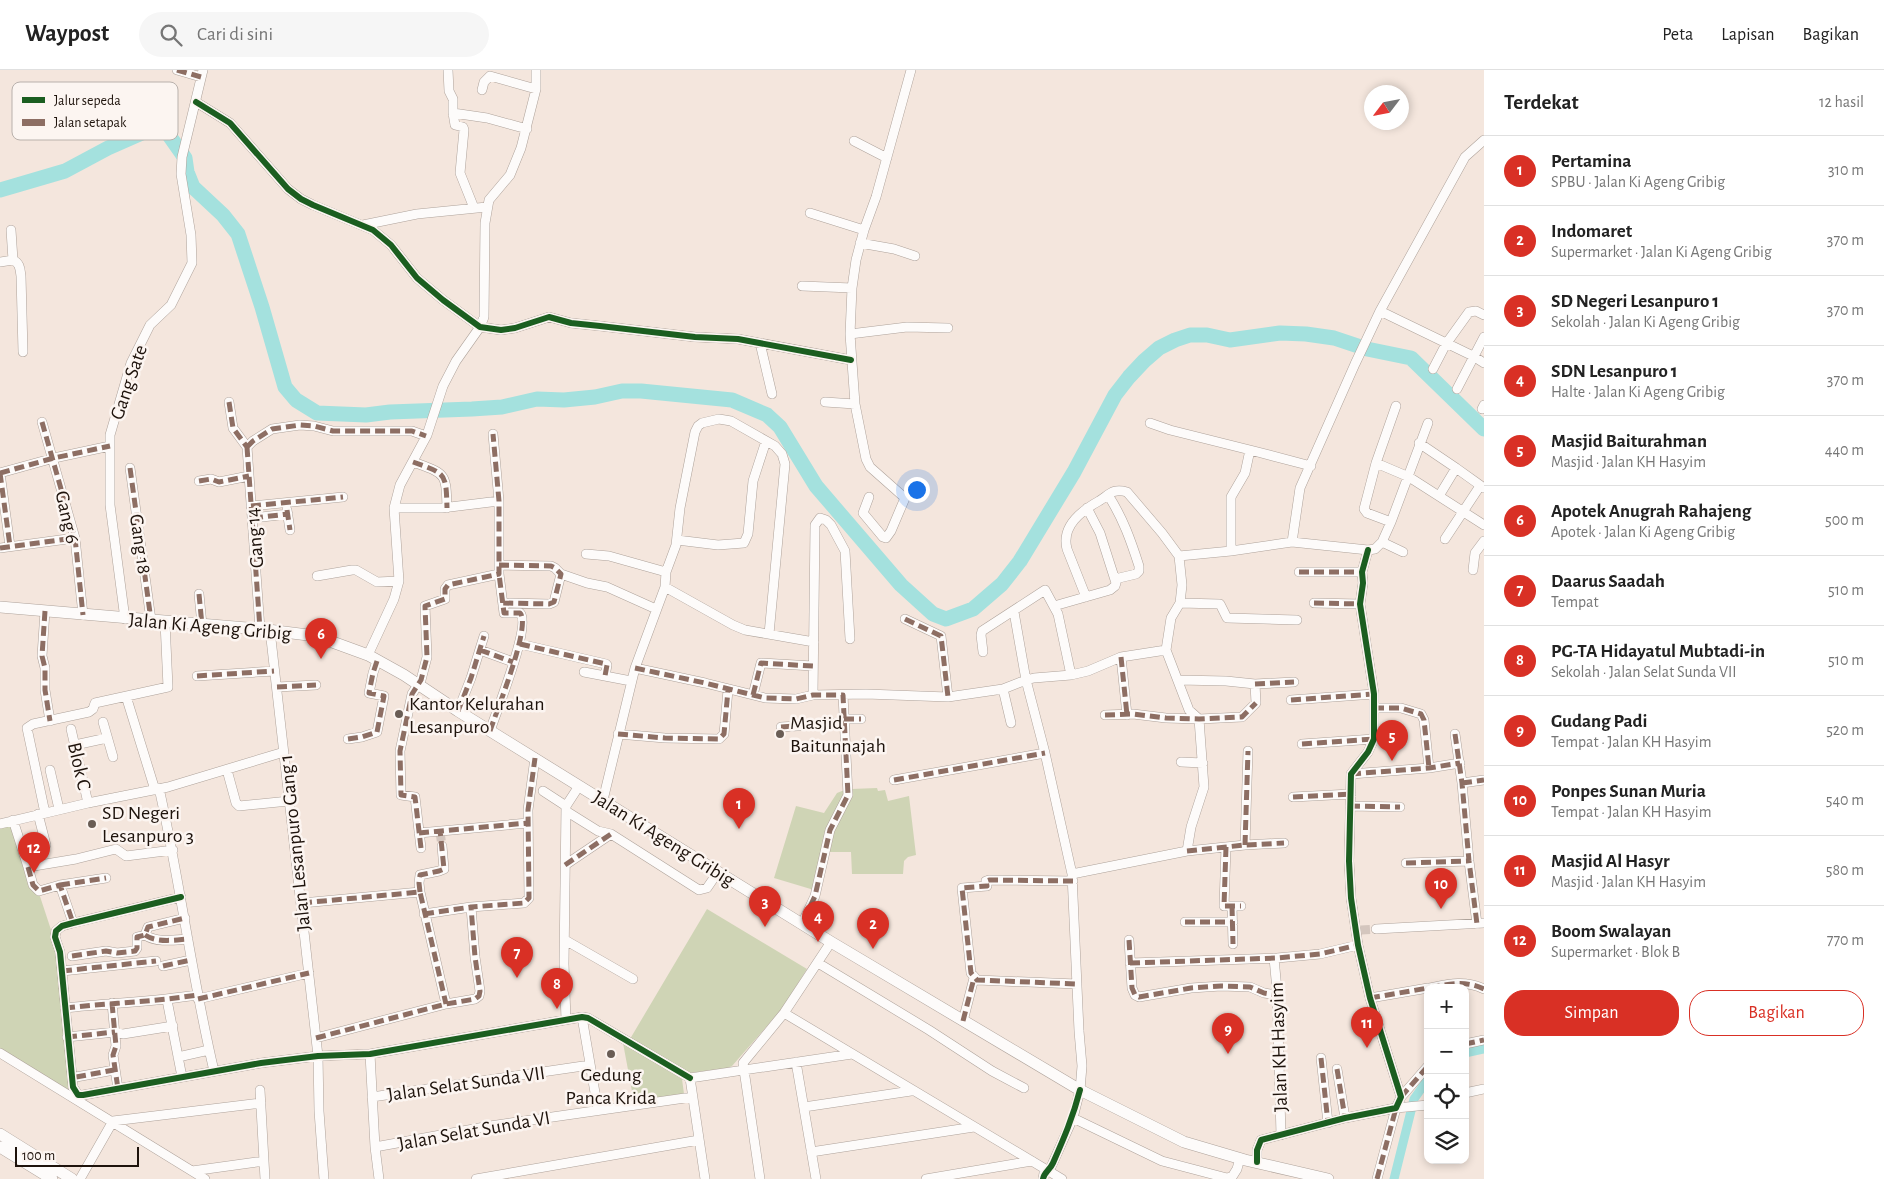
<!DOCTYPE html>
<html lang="id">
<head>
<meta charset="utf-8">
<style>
  body { margin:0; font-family:"Alegreya Sans",sans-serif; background:#f6f6f6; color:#222 }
  .controls { position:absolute; right:15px; bottom:15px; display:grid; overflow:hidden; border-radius:10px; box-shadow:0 2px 8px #0003 }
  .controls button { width:45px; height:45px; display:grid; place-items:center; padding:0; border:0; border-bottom:1px solid #e0e0e0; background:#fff; color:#222; font:25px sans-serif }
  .compass { position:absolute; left:1364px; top:15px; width:45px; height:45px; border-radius:50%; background:#fff; box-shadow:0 2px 8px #0003; rotate:238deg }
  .scale { position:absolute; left:15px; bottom:12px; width:124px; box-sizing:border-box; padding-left:5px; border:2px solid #1e130c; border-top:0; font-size:14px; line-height:18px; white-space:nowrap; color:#1e130c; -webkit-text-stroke:4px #fcf5f1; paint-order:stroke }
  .you { position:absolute; left:916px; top:419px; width:18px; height:18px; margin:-12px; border:4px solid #fff; border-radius:50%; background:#1a73e8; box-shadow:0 0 0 8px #1a73e833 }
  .badge { display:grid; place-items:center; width:32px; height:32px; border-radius:50%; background:#d93025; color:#fff; font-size:16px; font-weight:700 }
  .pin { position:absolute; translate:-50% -41px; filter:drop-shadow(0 1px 2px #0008) }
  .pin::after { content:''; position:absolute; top:26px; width:18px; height:15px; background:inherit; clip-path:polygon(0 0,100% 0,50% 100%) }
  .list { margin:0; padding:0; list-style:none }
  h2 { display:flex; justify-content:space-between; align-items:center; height:65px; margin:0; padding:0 20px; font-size:21px }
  h2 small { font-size:16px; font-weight:400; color:#767676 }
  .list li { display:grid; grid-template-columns:32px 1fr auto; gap:15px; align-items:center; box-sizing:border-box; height:70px; padding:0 20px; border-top:1px solid #e0e0e0 }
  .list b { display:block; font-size:19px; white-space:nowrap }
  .list p { margin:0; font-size:16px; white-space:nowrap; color:#767676 }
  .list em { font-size:16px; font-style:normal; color:#767676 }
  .actions { display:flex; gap:10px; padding:15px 20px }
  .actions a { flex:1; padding:11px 0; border:1px solid #d93025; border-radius:20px; text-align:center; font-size:18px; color:#d93025 }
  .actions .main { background:#d93025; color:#fff }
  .icon { flex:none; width:28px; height:28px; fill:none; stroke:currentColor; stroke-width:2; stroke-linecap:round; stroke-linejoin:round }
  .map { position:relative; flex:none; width:1484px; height:1109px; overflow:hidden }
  header { display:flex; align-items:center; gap:30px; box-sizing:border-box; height:70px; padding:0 25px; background:#fff; border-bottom:1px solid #e0e0e0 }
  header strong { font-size:24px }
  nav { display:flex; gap:28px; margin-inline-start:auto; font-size:18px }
  .search { width:350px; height:45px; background:#f6f6f6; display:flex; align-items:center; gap:12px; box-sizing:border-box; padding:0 18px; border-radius:28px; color:#767676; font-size:19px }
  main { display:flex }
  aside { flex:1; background:#fff }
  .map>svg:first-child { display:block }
</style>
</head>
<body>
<header>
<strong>Waypost</strong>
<div class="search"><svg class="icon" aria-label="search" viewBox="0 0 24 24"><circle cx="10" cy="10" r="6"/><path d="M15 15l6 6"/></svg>Cari di sini</div>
<nav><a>Peta</a><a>Lapisan</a><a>Bagikan</a></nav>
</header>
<main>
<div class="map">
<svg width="1484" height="1109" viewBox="0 0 1484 1109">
  <rect width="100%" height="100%" fill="#f4e6dd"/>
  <path fill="#cfd4b5" d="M877,718L878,721L885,720L888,731L909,726L916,785L908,787L904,791L903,804H852L851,782H827L831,763L851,719Z
    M847,719L814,820L774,808L796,736L824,743L837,723Z
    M13,754L29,793L57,878L73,1024L0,978V757Z
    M707,839L807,899L781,940L732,996L728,998L689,1003L630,969Z
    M623,973L682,1009L684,1024L634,1032Z"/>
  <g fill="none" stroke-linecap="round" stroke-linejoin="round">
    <path stroke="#a4e1de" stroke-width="9" d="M1465,983L1484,979
      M1394,1109L1414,1029L1428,1009"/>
    <path stroke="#a4e1de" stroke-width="15" d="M0,120L65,101L108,78L158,56L166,61L185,88L187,102L193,117L223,145L238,164L262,237L285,317L296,330L317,343L366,345L390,342L472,339L502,337L537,329L564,330L595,327L622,321H641L732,330L767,345L780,357L816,416L901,515L933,544L946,549L973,539L1002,514L1020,491L1074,402L1115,325L1129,307L1144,291L1159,278L1175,270L1190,265H1207L1230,270L1280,263L1306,264L1334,268L1367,279L1411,288L1484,359"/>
    <path stroke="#d4c6be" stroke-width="9" stroke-dasharray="9 4.5" stroke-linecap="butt" d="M440,762L442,776
      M1361,860L1376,859"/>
    <g stroke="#aea29a" stroke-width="10">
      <path id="minor" d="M177,0L201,7
        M448,0L449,21L453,29V43L487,48L527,59
        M482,20L484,12L490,6L536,19
        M196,32L230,53L288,119L301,129L313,135L373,160L391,175L417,208L443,230L480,257L501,260L515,258L549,247L571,253L600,256L695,267L738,269L851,290
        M453,43L455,55L463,57L464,60L460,103L474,138
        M1484,70L1465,87L1380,241L1473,286L1484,293
        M854,71L887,88
        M810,143L864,160
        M363,155L417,144L487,137
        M11,160L13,190C20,193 20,199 21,206L23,282
        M860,173L894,179L915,186
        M0,192L13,190
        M802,216L852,218
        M850,264L907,257L948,258
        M760,273L772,324
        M1433,299L1446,274L1469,242L1476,241L1484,245
        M1457,319L1484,267
        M229,332L233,358L247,377
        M825,332L855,334
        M1482,339L1484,335
        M42,352L75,468L83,545
        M1150,353L1170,360L1250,380L1245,403L1231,427V481
        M1419,373L1456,398L1439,426
        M247,377L253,371L272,359L300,355L314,356L333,361H412L426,366
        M247,377L260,559
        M1250,380L1311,396
        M413,392C446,404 446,402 447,438
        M1376,393L1409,407L1484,455
        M130,398L151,550
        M1456,398L1484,418
        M0,403L54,388L110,376
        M0,403L10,476
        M199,411L211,409L219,412L249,406
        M1108,425C1123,448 1131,471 1139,496V501L1136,504L1115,509
        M869,427L863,443L883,467L886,468L891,461L905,428L870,397L866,389L855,334L850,264L852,218L856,190L864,160L876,127L911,0
        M251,436L343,427
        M394,438H442L499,431
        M287,440L290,460
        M253,448L288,444
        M1391,452L1367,443L1364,439L1376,393L1396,336
        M1445,469L1480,416
        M677,470L718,475L744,473L748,464L753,411L766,371
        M1292,472L1300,418L1355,294L1380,241
        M1382,472L1403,482
        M0,478L75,468
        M586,484L609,486L666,502L665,517L733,555L745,560L814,572
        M1179,486L1231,481L1292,472L1368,480L1375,479L1382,472L1391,452L1428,353
        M499,495L551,496L555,498L561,504L587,513L607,517L656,539
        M1473,500L1475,483L1484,471
        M666,502L676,475L680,438L695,362L698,356L702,353L719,349L731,351L775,376L782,384L785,394L769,564
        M1299,502H1362
        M317,506L352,500H356L377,512L399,511
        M199,524L202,555
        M1086,527L1067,479C1061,456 1081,441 1099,431C1110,424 1113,418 1127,422L1162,463L1179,486L1182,515L1180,533L1171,548L1166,580
        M503,533L549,534L554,532L561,504
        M1180,533L1220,534L1227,548L1297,550
        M1314,533L1360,534
        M1054,536L1110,520L1115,516L1116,513L1100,463L1087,438
        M45,541L42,586L45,598V620L50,651
        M1014,542L1026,610L1045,683L1072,804L1079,961L1082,996L1080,1020L1073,1048L1051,1097L1044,1103L1043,1109
        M125,549L110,435V365L131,293L150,255L171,235L192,193L191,165L181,104L182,87L203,0
        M905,549L941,566L948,627
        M270,560L318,986L319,1041L324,1109
        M520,574L606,594L607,595L605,606
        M480,580L513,592
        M983,582L981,565L982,561L1045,520L1058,544L1071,605
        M368,585L394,529L399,511L394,438L400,415L427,365L443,316L456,291L480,257L484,247L485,153L489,130L510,105L521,78L536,19V0
        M1121,587L1127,645
        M635,598L705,613L765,628L796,629L813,625L866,624L948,627L1003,619L1026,610L1034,608L1071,605L1088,601L1121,587L1166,580L1189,640L1199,649
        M584,602L631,611
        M197,606L274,601
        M1179,610L1226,611L1255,614L1294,612
        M277,617L316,615
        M1003,619L1011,653
        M753,625L761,593L813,596
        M813,625L815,455L820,448L826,450L831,455L845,481L850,569
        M126,626L155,720
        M1291,630L1374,624
        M1374,638H1401L1421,644L1424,650L1429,698
        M458,641L471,608L484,566
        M1105,645L1133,644L1166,648L1199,649L1242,647L1256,633L1255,614
        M844,649H861
        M103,652L113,687
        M781,657L844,653
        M71,659L88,733
        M490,661C496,642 532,555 520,543H504L499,504
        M618,664L665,668L719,669L724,664L728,620
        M1455,664L1462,713L1469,791L1477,854
        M348,669L362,667L377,662L384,626L369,623L373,603L377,591
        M1302,674L1374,669
        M75,675L107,668
        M1181,692L1203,693
        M50,700L59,739
        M227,700L236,733L239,736L289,731
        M1351,704L1429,698L1460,693
        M894,710L1045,683
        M1462,713L1484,710
        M159,718C180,812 192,908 214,1001
        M543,721L566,736
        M1293,727L1351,724
        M603,730L635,598L665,517
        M1350,736L1400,737
        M566,741L598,761L611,764L699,820L707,818L718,802
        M45,743L27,658L33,654L89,642L93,639L95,633L168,617L165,552
        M38,744L46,775
        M13,750L28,797L76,789L116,779L126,786L173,780
        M0,754L88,733L168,717L284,682
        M419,763L528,753
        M1245,775L1248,681
        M1226,777L1224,836H1241
        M421,778L415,727L401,725L400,681L412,624L421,610L427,587L425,536L445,529V519L448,515L499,504V431L493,364
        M1187,781L1191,757L1204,717L1199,649
        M1406,793L1469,791
        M565,795L611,764
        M28,797L33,815L39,821L60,815L73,853
        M1072,804L1187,781L1245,775L1284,773
        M1073,811L989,810L986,811L987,816L962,818L971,903L977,910L1077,914
        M60,815L106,808
        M420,822L419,813L420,805L439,801L444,799L442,776
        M181,827L73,853L62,856L56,861L55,867L60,882L73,1017L78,1025H83L261,993L318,986L370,984L582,947L588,948L690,1008
        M302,833L420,822L446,934
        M1232,836L1233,874
        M424,844L471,837
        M1185,852H1233
        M802,854L815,826L830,760L848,725L843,625
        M1376,859L1484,853
        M145,865C157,873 174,870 188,869
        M565,870L633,909
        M1129,870L1132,918L1135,925L1139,927L1191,918L1221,916L1250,917L1264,923L1277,925
        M72,886L106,881L117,883L135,881L137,878V867L145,865L148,857L185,848
        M1274,888L1277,920L1281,1065
        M818,893L929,960L992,1001L1024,1018
        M1130,893L1277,888L1320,884L1358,875
        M163,896L191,890
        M62,901L156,891
        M1430,918C1449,914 1465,910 1484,919
        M1370,928L1428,918
        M198,929L309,903
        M167,930L182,1007
        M112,933L116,976L113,985L118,1019
        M65,938C109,933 153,932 197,925
        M784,943L1062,1109
        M582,947L598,1040
        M566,950L564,894L566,736L579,716
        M963,951L974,908
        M67,967L115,962L123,964L173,956
        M316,968L446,934L475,929L479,926L480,921L475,887L471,837L524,833L529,828L528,740L535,688
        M1465,974L1484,970
        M0,983L205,1109
        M370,984L375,1077L379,1109
        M178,987L209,980
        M1321,988L1328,1053
        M796,992L816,1109
        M1337,999L1345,1048
        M76,1007L114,1000
        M260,1020L265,1109
        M1465,1023L1484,1019
        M372,1027L590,995
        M1401,1027L1428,996
        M804,1037L911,1021
        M1073,1048L1162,1091L1227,1108L1232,1107L1237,1099L1240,1088
        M375,1077L490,1056L692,1027
        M811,1082L974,1057
        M1257,1092V1080L1261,1070L1345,1048L1396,1038L1401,1027L1370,928L1358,875L1351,828L1349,791L1351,704L1368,682L1374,669V624L1360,534L1363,513L1362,502L1368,480
        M192,1101L264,1091
        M80,1109L113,1051L261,1033
        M476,1109L699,1070
        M705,1109L690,1008L852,984
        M760,1109L743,993L784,943L831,872
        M926,1109L1032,1091
        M1377,1109L1396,1038L1428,1035"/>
    </g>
    <g stroke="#aea29a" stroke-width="12">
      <path id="major" d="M0,537L260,559L316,566L368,585L404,605L458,641L831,872L1080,1020L1184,1072L1245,1090L1328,1109
        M0,1064L72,1109
        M0,1077L52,1109"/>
    </g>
    <use href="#minor" stroke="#fdfbfa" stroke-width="9"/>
    <use href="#major" stroke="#fdfbfa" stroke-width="11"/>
    <path stroke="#8d6e63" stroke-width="5" stroke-dasharray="10 5" stroke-linecap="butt" d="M177,0L201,7
      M229,332L233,358L247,377
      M42,352L75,468L83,545
      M247,377L253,371L272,359L300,355L314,356L333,361H412L426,366
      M247,377L260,559
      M413,392C446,404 446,402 447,438
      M130,398L151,550
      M0,403L54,388L110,376
      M0,403L10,476
      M199,411L211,409L219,412L249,406
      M251,436L343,427
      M287,440L290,460
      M253,448L288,444
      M0,478L75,468
      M499,495L551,496L555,498L561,504L554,532L549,534L503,533
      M1299,502H1362
      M199,524L202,555
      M1314,533L1360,534
      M45,541L42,586L45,598V620L50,651
      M905,549L941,566L948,627
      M520,574L606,594L607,595L605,606
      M480,580L513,592
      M1121,587L1127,645
      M635,598L705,613L765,628L796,629L813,625H843L848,725L830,760L815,826L802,854
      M197,606L274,601
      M1255,614L1294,612
      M277,617L316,615
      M753,625L761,593L813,596
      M1291,630L1374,624
      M1374,638H1401L1421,644L1424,650L1429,698
      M458,641L471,608L484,566
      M1105,645L1133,644L1166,648L1199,649L1242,647L1256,633
      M844,649H861
      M781,657L844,653
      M490,661C496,642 532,555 520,543H504L499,504
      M618,664L665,668L719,669L724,664L728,620
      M1455,664L1462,713L1469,791L1477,854
      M348,669L362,667L377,662L384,626L369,623L373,603L377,591
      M1302,674L1374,669
      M1351,704L1429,698L1460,693
      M894,710L1045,683
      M1462,713L1484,710
      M1293,727L1351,724
      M1350,736L1400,737
      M419,763L528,753
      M1245,775L1248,681
      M1226,777L1224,836H1241
      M421,778L415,727L401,725L400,681L412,624L421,610L427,587L425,536L445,529V519L448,515L499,504V431L493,364
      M1187,781L1245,775L1284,773
      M1406,793L1469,791
      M565,795L611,764
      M28,797L33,815L39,821L60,815L73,853
      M1073,811L989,810L986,811L987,816L962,818L971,903L977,910L1077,914
      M60,815L106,808
      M420,822L419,813L420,805L439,801L444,799L440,760
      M302,833L420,822L446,934
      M1232,836L1233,874
      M424,844L471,837
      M1185,852H1233
      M145,865C157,873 174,870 188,869
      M1129,870L1132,918L1135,925L1139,927L1191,918L1221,916L1250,917L1264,923L1277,925
      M72,886L106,881L117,883L135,881L137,878V867L145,865L148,857L185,848
      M1130,893L1277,888L1320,884L1358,875
      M163,896L191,890
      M62,901L156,891
      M1430,918C1449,914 1465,910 1484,919
      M1370,928L1428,918
      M198,929L309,903
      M112,933L116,976L113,985L118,1019
      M65,938C109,933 153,932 197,925
      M963,951L974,908
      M67,967L115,962
      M316,968L446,934L475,929L479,926L480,921L475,887L471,837L524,833L529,828L528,740L535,688
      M1465,974L1484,970
      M1321,988L1328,1053
      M1337,999L1345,1048
      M76,1007L114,1000
      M1401,1027L1428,996
      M1377,1109L1396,1038"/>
    <g stroke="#fcf5f1" stroke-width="9">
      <path id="cycleway" d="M196,32L230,53L288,119L301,129L313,135L373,160L391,175L417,208L443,230L480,257L501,260L515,258L549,247L571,253L600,256L695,267L738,269L851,290
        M181,827L73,853L62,856L56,861L55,867L60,882L73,1017L78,1025H83L261,993L318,986L370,984L582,947L588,948L690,1008
        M1257,1092V1080L1261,1070L1345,1048L1396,1038L1401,1027L1370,928L1358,875L1351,828L1349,791L1351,704L1368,682L1374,669V624L1360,534L1363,513L1362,502L1368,480
        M1043,1109C1044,1102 1050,1100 1053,1093C1064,1068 1073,1047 1080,1020"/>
    </g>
    <use href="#cycleway" stroke="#1b5e20" stroke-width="6"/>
  </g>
  <g fill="#695d55" stroke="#fcf5f1" stroke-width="2">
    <circle cx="399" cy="644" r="5"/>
    <circle cx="780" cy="664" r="5"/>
    <circle cx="92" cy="754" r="5"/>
    <circle cx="611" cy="984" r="5"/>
  </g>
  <g text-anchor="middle" stroke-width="5" stroke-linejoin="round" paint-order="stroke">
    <g font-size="20" fill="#1e130c" stroke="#fcf5f1">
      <text transform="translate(128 312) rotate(-71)" y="7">Gang Sate</text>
      <text transform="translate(68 447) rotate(77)" y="7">Gang 6</text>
      <text transform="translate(254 468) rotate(-95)" y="7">Gang 14</text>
      <text transform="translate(141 474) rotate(82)" y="7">Gang 18</text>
      <text transform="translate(210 556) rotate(5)" y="7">Jalan Ki Ageng Gribig</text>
      <text transform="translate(80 696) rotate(77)" y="7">Blok C</text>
      <text transform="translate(664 768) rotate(32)" y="7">Jalan Ki Ageng Gribig</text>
      <text transform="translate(294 773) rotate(-96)" y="7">Jalan Lesanpuro Gang 1</text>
      <text transform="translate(1278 977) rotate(-92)" y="7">Jalan KH Hasyim</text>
      <text transform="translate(466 1013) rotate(-8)" y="7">Jalan Selat Sunda VII</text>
      <text transform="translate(474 1060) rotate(-10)" y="7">Jalan Selat Sunda VI</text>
    </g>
    <g font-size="20" fill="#1e130c" stroke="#fcf5f1" text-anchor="start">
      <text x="409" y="640">Kantor Kelurahan<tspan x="409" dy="23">Lesanpuro</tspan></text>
      <text x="790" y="659">Masjid<tspan x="790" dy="23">Baitunnajah</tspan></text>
      <text x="102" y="749">SD Negeri<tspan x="102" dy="23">Lesanpuro 3</tspan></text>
      <text x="611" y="1011" text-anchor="middle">Gedung<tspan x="611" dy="23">Panca Krida</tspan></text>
    </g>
  </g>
  <rect x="12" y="12" width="166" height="58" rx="8" fill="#fcf5f1" stroke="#b9b1ac" stroke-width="1"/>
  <rect x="22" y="27" width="23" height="6" fill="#1b5e20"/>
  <rect x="22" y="49" width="23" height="7" fill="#8d6e63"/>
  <g font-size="14" fill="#1e130c">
    <text x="54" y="35">Jalur sepeda</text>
    <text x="54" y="57">Jalan setapak</text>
  </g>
</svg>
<div class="controls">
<button>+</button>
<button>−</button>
<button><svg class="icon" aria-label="locate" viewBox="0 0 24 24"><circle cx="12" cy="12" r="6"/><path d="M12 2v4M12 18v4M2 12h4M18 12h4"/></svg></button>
<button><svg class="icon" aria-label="layers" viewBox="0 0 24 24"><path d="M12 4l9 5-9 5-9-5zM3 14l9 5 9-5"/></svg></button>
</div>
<svg class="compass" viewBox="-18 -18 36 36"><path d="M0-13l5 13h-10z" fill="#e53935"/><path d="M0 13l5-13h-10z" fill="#767676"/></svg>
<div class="scale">100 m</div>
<div class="you"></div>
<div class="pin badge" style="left:739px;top:759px">1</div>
<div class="pin badge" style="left:873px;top:879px">2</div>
<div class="pin badge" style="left:765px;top:857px">3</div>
<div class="pin badge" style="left:818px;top:872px">4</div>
<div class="pin badge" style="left:1392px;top:691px">5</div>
<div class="pin badge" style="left:321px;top:589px">6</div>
<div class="pin badge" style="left:517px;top:908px">7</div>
<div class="pin badge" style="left:557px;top:939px">8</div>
<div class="pin badge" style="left:1228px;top:984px">9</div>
<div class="pin badge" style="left:1441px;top:839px">10</div>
<div class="pin badge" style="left:1367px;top:978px">11</div>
<div class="pin badge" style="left:34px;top:803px">12</div>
</div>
<aside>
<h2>Terdekat<small>12 hasil</small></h2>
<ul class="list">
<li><span class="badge">1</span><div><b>Pertamina</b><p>SPBU · Jalan Ki Ageng Gribig</p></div><em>310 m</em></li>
<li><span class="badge">2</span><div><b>Indomaret</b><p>Supermarket · Jalan Ki Ageng Gribig</p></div><em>370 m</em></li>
<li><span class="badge">3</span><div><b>SD Negeri Lesanpuro 1</b><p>Sekolah · Jalan Ki Ageng Gribig</p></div><em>370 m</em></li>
<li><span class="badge">4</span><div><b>SDN Lesanpuro 1</b><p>Halte · Jalan Ki Ageng Gribig</p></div><em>370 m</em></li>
<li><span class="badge">5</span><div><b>Masjid Baiturahman</b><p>Masjid · Jalan KH Hasyim</p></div><em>440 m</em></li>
<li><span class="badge">6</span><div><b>Apotek Anugrah Rahajeng</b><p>Apotek · Jalan Ki Ageng Gribig</p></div><em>500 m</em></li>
<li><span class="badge">7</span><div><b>Daarus Saadah</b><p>Tempat</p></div><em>510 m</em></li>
<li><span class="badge">8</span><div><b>PG-TA Hidayatul Mubtadi-in</b><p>Sekolah · Jalan Selat Sunda VII</p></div><em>510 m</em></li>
<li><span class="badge">9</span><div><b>Gudang Padi</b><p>Tempat · Jalan KH Hasyim</p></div><em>520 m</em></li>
<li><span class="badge">10</span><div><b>Ponpes Sunan Muria</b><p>Tempat · Jalan KH Hasyim</p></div><em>540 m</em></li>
<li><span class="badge">11</span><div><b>Masjid Al Hasyr</b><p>Masjid · Jalan KH Hasyim</p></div><em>580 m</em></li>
<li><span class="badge">12</span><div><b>Boom Swalayan</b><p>Supermarket · Blok B</p></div><em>770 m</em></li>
</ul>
<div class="actions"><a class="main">Simpan</a><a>Bagikan</a></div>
</aside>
</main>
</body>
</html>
